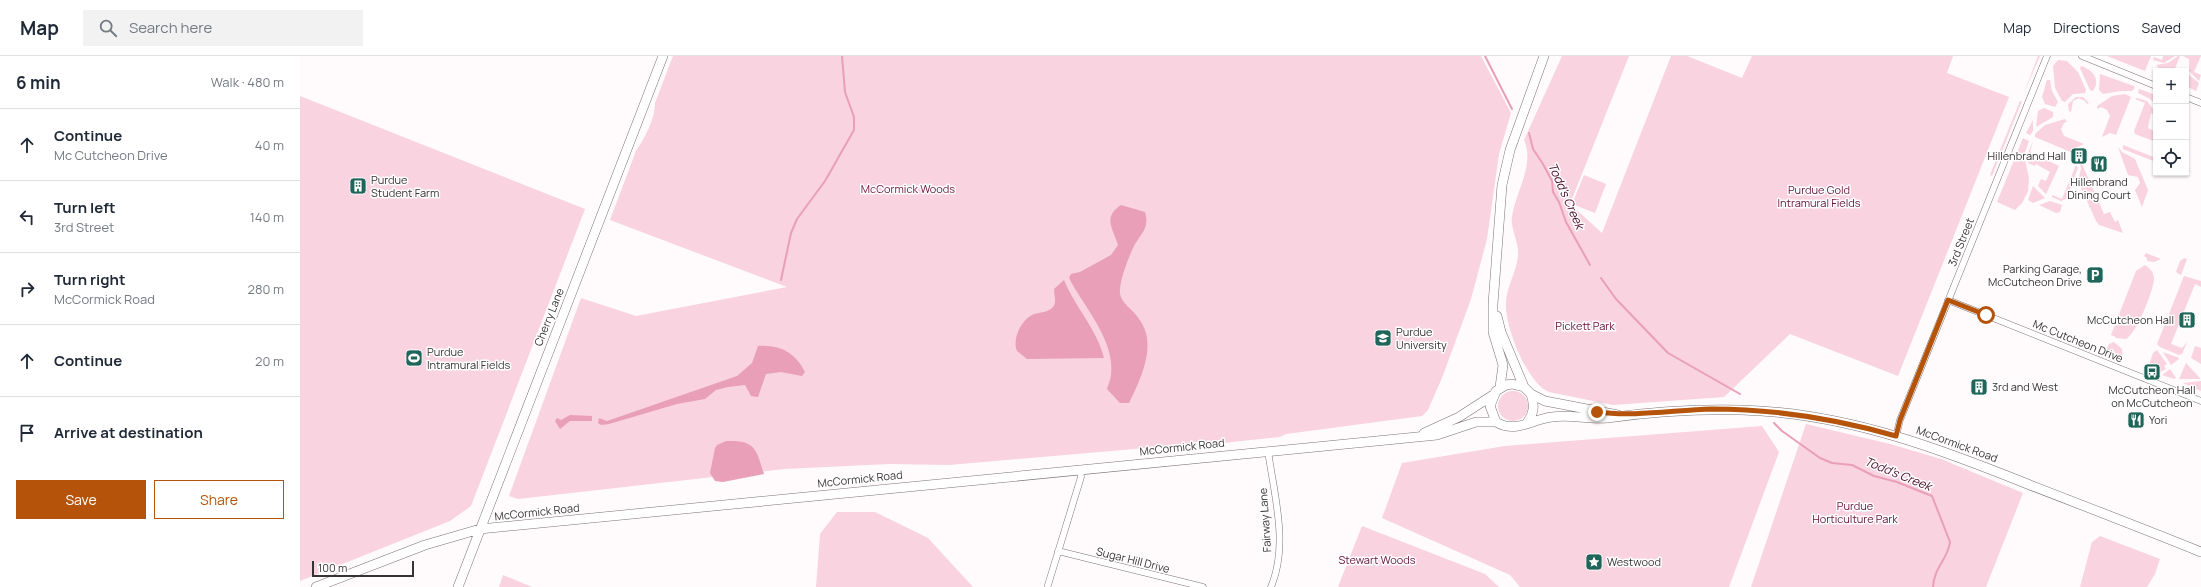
<!DOCTYPE html>
<html lang="en">
<head>
<meta charset="utf-8">
<style>
  body { margin:0; font-family:Manrope,sans-serif; background:#f2f2f3; color:#1f2937 }
  .controls { position:absolute; right:12px; top:12px; display:grid; overflow:hidden; border-radius:0px; box-shadow:0 1px 3px #0004 }
  .controls button { width:36px; height:36px; display:grid; place-items:center; padding:0; border:0; border-bottom:1px solid #e0e1e3; background:#fff; color:#1f2937; font:20px sans-serif }
  .scale { position:absolute; left:12px; bottom:10px; width:102px; box-sizing:border-box; padding-left:4px; border:2px solid #373334; border-top:0; font-size:11px; line-height:14px; white-space:nowrap; color:#373334; -webkit-text-stroke:3px #fff; paint-order:stroke }
  .stop { position:absolute; width:12px; height:12px; margin:-9px; border:3px solid #b45309; border-radius:50%; background:#fff }
  .stop.end { background:#b45309; border-color:#fff; box-shadow:0 1px 4px #0008 }
  .list { margin:0; padding:0; list-style:none }
  h2 { display:flex; justify-content:space-between; align-items:center; height:52px; margin:0; padding:0 16px; font-size:17px }
  h2 small { font-size:13px; font-weight:400; color:#747a83 }
  .list li { display:grid; grid-template-columns:26px 1fr auto; gap:12px; align-items:center; box-sizing:border-box; height:72px; padding:0 16px; border-top:1px solid #e0e1e3 }
  .list b { display:block; font-size:15px; white-space:nowrap }
  .list p { margin:0; font-size:13px; white-space:nowrap; color:#747a83 }
  .list em { font-size:13px; font-style:normal; color:#747a83 }
  .actions { display:flex; gap:8px; padding:12px 16px }
  .actions a { flex:1; padding:9px 0; border:1px solid #b45309; border-radius:0px; text-align:center; font-size:14px; color:#b45309 }
  .actions .main { background:#b45309; color:#fff }
  .icon { flex:none; width:22px; height:22px; fill:none; stroke:currentColor; stroke-width:2; stroke-linecap:round; stroke-linejoin:round }
  .map { position:relative; flex:none; width:1901px; height:531px; overflow:hidden }
  header { display:flex; align-items:center; gap:24px; box-sizing:border-box; height:56px; padding:0 20px; background:#fff; border-bottom:1px solid #e0e1e3 }
  header strong { font-size:19px }
  nav { display:flex; gap:22px; margin-inline-start:auto; font-size:14px }
  .search { width:280px; height:36px; background:#f2f2f3; display:flex; align-items:center; gap:10px; box-sizing:border-box; padding:0 14px; border-radius:0px; color:#747a83; font-size:15px }
  main { display:flex }
  aside { flex:1; background:#fff }
  .map>svg:first-child { display:block }
</style>
</head>
<body>
<header>
<strong>Map</strong>
<div class="search"><svg class="icon" aria-label="search" viewBox="0 0 24 24"><circle cx="10" cy="10" r="6"/><path d="M15 15l6 6"/></svg>Search here</div>
<nav><a>Map</a><a>Directions</a><a>Saved</a></nav>
</header>
<main>
<aside>
<h2>6 min<small>Walk · 480 m</small></h2>
<ul class="list">
<li><svg class="icon" aria-label="ahead" viewBox="0 0 24 24"><path d="M12 20V5M6 11l6-6 6 6"/></svg><div><b>Continue</b><p>Mc Cutcheon Drive</p></div><em>40 m</em></li>
<li><svg class="icon" aria-label="left" viewBox="0 0 24 24"><path d="M17 20v-9H6M10 6l-5 5 5 5"/></svg><div><b>Turn left</b><p>3rd Street</p></div><em>140 m</em></li>
<li><svg class="icon" aria-label="right" viewBox="0 0 24 24"><path d="M7 20v-9h11M14 6l5 5-5 5"/></svg><div><b>Turn right</b><p>McCormick Road</p></div><em>280 m</em></li>
<li><svg class="icon" aria-label="ahead" viewBox="0 0 24 24"><path d="M12 20V5M6 11l6-6 6 6"/></svg><div><b>Continue</b></div><em>20 m</em></li>
<li><svg class="icon" aria-label="arrive" viewBox="0 0 24 24"><path d="M6 21V4h12l-3 4 3 4H6"/></svg><div><b>Arrive at destination</b></div></li>
</ul>
<div class="actions"><a class="main">Save</a><a>Share</a></div>
</aside>
<div class="map">
<svg width="1901" height="531" viewBox="0 0 1901 531">
  <rect width="100%" height="100%" fill="#fffafc"/>
  <path fill="#f9d3df" d="M373,0H1181L1211,57L1199,98L1187,183L1171,243L1142,322L1128,354L1122,360L986,378L980,381L913,388L903,387L649,409L589,408L485,413L218,443L209,440L281,242L336,260L487,231L310,164L336,95C345,82 355,63 355,47Z
    M1262,0H1329L1270,148L1302,177L1371,0H1387L1442,22L1452,0H1653L1647,17L1709,41L1598,320L1490,278L1424,341L1313,349L1249,336C1227,328 1204,268 1206,246C1207,229 1217,215 1218,199C1219,186 1210,172 1212,160C1216,136 1235,108 1224,84Z
    M1738,0H1740L1723,39Z
    M1807,0H1851L1845,15Z
    M1863,0H1875L1864,7L1853,4L1854,1L1862,4Z
    M1878,0H1880L1874,15H1861L1856,9L1868,7Z
    M1883,0H1901L1894,16L1901,19L1899,25L1889,15V3Z
    M1758,4L1767,5L1778,16L1786,34L1785,37L1773,38L1765,46L1762,45L1755,32L1753,10Z
    M1781,10C1793,14 1801,23 1793,35L1790,34L1780,12Z
    M1800,18L1834,30L1835,32L1832,35H1821L1803,38L1799,34Z
    M1888,18L1899,27L1896,35L1888,31Z
    M1747,24H1750L1752,35L1758,46L1755,51L1745,48L1742,41Z
    M1839,33L1856,39V49L1850,43L1838,37Z
    M1825,38L1831,41L1816,79L1810,77L1802,81L1810,60L1807,54L1801,51L1797,53V50L1812,40Z
    M0,40L285,153L171,450L150,465L0,525Z
    M1776,41H1783L1789,47L1787,48L1785,45L1779,42L1773,45L1771,56L1769,55L1768,48Z
    M1837,42L1847,45L1853,53V58L1851,57L1848,72L1856,76V86L1835,78L1834,75L1845,47L1835,43Z
    M1720,45H1722L1692,120L1690,119Z
    M1744,52L1753,56V61L1736,71L1738,55Z
    M1765,63L1767,66L1764,67L1761,73L1764,80L1784,88L1776,92L1773,97L1735,81V78L1745,69Z
    M1733,64V75L1730,79L1726,77Z
    M1723,82L1729,85L1724,99L1729,122L1728,135L1722,147L1715,154L1697,146Z
    M1733,86L1730,96L1759,110L1746,138L1738,130L1741,123L1746,125L1750,116L1736,108L1735,110L1728,107V97Z
    M1823,89L1856,102V106L1823,93Z
    M1818,91L1822,96L1835,103L1848,134L1842,151L1835,134L1840,127L1838,121L1828,119Z
    M1780,107L1782,108L1804,158L1810,156L1815,166L1818,164L1823,177L1799,169L1796,165L1778,125L1781,113Z
    M1776,109L1778,112L1766,143L1761,145L1752,141V139L1762,143Z
    M1284,119L1306,128L1295,157L1272,148Z
    M1733,130L1745,142L1733,147L1728,144Z
    M1750,145L1762,149L1760,156L1756,157L1739,149Z
    M1846,197L1861,203L1854,206L1847,205V202L1844,200Z
    M1884,202L1887,203L1881,219L1876,216L1880,205Z
    M1845,209C1850,212 1853,216 1854,221C1855,232 1836,278 1826,283L1815,282L1816,281L1811,279L1836,215Z
    M1884,220L1901,225V231L1895,228L1871,288L1882,292L1887,286L1882,298L1879,299L1860,291L1857,288Z
    M1814,286L1822,293L1823,304L1805,297L1809,288Z
    M1895,290L1901,292V308L1891,302Z
    M1857,294L1867,308L1864,310L1866,313L1859,317L1848,312L1853,297Z
    M1863,296L1879,302V303L1871,309Z
    M1886,307L1900,322V323H1879Z
    M1870,313L1876,322L1874,323L1862,319Z
    M1901,325V335L1883,327Z
    M1198 350a15 15 0 1 1 30 0a15 15 0 1 1-30 0Z
    M1506,368L1590,388L1641,403L1723,437L1686,531H1451Z
    M1462,370L1479,396L1429,531H1220L1210,519L1082,462L1102,407L1205,390Z
    M537,456H575L628,482L673,531H516L520,478Z
    M1062,470L1185,518L1199,531H1038Z
    M1800,480L1860,503L1855,518L1847,531H1780L1792,486Z
    M203,519L232,531H199Z"/>
  <path fill="#e89fb7" d="M821,149L845,156C850,174 840,177 833,192C828,203 821,221 820,233C818,246 833,253 839,263C858,288 841,322 829,347H820L807,333C808,329 811,323 811,318C815,284 784,251 769,222L771,218L780,216L811,199L818,189C812,171 803,161 821,149Z
    M764,224C775,251 797,273 804,302L727,303L717,295C712,283 721,265 732,259C738,256 748,257 753,251C757,246 754,239 754,233Z
    M458,290C480,288 496,297 505,316L502,320L481,316L466,318L458,341L451,340L445,329L428,331L416,334L405,343L377,348L309,368L301,369L298,367L299,362L307,365L437,320L452,307Z
    M270,359L292,360V365H270L260,373L255,365L257,362L261,364Z
    M426,385C456,384 456,393 464,418L423,426L415,425L410,417L415,392L417,389Z"/>
  <g fill="none" stroke-linecap="round" stroke-linejoin="round">
    <path stroke="#e89fb7" stroke-width="2" d="M1185,0L1212,53
      M1229,77L1233,93L1243,108L1252,125L1253,136L1259,146L1266,166L1290,209
      M1301,222L1316,243L1368,297L1440,338
      M481,224L491,177L497,163L525,125L554,74V61L545,36L542,0
      M1474,367L1482,375L1520,402L1532,407L1552,409L1574,420L1597,426L1632,440L1650,486C1648,503 1634,511 1633,531"/>
    <g stroke="#7d7476" stroke-width="7">
      <path id="street" d="M1782,0L1856,30
        M1886,41L1901,47
        M1648,244L1901,345
        M1596,380L1600,364L1747,0
        M968,395C974,438 989,489 971,531
        M758,495L903,531
        M748,529L781,421L780,414"/>
    </g>
    <g stroke="#7d7476" stroke-width="10">
      <path id="secondary" d="M1197,260L1201,276L1224,331
        M1200,331L1203,309L1193,276V248L1202,129L1210,94L1244,0
        M1318,359L1245,345L1231,338L1224,331L1212,328L1206,329L1196,335L1190,350L1196,366C1216,378 1232,363 1252,361C1271,358 1289,364 1307,362C1359,355 1410,352 1461,355C1556,361 1643,394 1730,429C1787,451 1844,473 1901,496
        M1226,368C1234,358 1235,350 1231,338
        M1124,377L1159,361L1193,339
        M16,531L125,489L180,473L1137,379L1176,366H1196
        M158,531L363,0"/>
    </g>
    <use href="#street" stroke="#fff" stroke-width="6"/>
    <use href="#secondary" stroke="#fff" stroke-width="9"/>
  </g>
  <g fill="none" stroke-linecap="round" stroke-linejoin="round">
    <path stroke="#b45309" stroke-width="5" d="M1297,356C1335,361 1374,354 1412,353C1475,353 1536,363 1596,380L1600,364L1648,244L1686,259"/>
  </g>
  <defs>
    <g id="building-square" transform="scale(0.9)"><rect x="-9" y="-9" width="18" height="18" rx="4" fill="#1f6559" stroke="#fff"/><path d="M-4-6H4V6H1V3H-1V6H-4ZM-2.5-4.3h1.7v1.8h-1.7ZM.8-4.3h1.7v1.8H.8ZM-2.5-1h1.7V.8h-1.7ZM.8-1h1.7V.8H.8Z" fill="#fff"/></g>
    <g id="restaurant-square" transform="scale(0.9)"><rect x="-9" y="-9" width="18" height="18" rx="4" fill="#1f6559" stroke="#fff"/><path d="M-5-6h1v4h1v-4h1v4h1v-4h1v5L-1.5 .5V6h-2V.5L-5-1ZM5-6V6H3V1.5H1.5Q1.5-4 5-6Z" fill="#fff"/></g>
    <g id="parking-square" transform="scale(0.9)"><rect x="-9" y="-9" width="18" height="18" rx="4" fill="#1f6559" stroke="#fff"/><path d="M-3.5-5.5H1a3.5 3.5 0 0 1 0 7H-1V5.5H-3.5ZM-1-3.4V-.6H.8a1.4 1.4 0 0 0 0-2.8Z" fill="#fff"/></g>
    <g id="university-square" transform="scale(0.9)"><rect x="-9" y="-9" width="18" height="18" rx="4" fill="#1f6559" stroke="#fff"/><path d="M0-5L7-2L0 1L-7-2ZM-4 1L0 2.5L4 1V4Q0 6-4 4Z" fill="#fff"/></g>
    <g id="stadium-square" transform="scale(0.9)"><rect x="-9" y="-9" width="18" height="18" rx="4" fill="#1f6559" stroke="#fff"/><path d="M0-5a6.5 5 0 1 0 0 10a6.5 5 0 1 0 0-10ZM-3.5-1.8h7v3.6h-7Z" fill="#fff"/></g>
    <g id="bus-square" transform="scale(0.9)"><rect x="-9" y="-9" width="18" height="18" rx="4" fill="#1f6559" stroke="#fff"/><path d="M-5-6H5V4H4V6H2V4H-2V6H-4V4H-5ZM-3.5-4V0h7V-4ZM-3.5 1.2v1.5H-2V1.2ZM2 1.2v1.5H3.5V1.2Z" fill="#fff"/></g>
    <g id="sight-square" transform="scale(0.9)"><rect x="-9" y="-9" width="18" height="18" rx="4" fill="#1f6559" stroke="#fff"/><path d="M0-6L1.8-2.2L6-1.7L2.9 1.2L3.7 5.4L0 3.3L-3.7 5.4L-2.9 1.2L-6-1.7L-1.8-2.2Z" fill="#fff"/></g>
  </defs>
  <g fill-rule="evenodd">
    <use href="#building-square" x="1779" y="100"/>
    <use href="#restaurant-square" x="1799" y="108"/>
    <use href="#building-square" x="58" y="130"/>
    <use href="#parking-square" x="1795" y="219"/>
    <use href="#building-square" x="1887" y="264"/>
    <use href="#university-square" x="1083" y="282"/>
    <use href="#stadium-square" x="114" y="302"/>
    <use href="#bus-square" x="1852" y="316"/>
    <use href="#building-square" x="1679" y="331"/>
    <use href="#restaurant-square" x="1836" y="364"/>
    <use href="#sight-square" x="1294" y="506"/>
  </g>
  <g text-anchor="middle" stroke-width="3" stroke-linejoin="round" paint-order="stroke">
    <g font-size="11" fill="#373334" stroke="#fff" text-anchor="start">
      <text x="1766" y="104" text-anchor="end">Hillenbrand Hall</text>
      <text x="71" y="128">Purdue<tspan x="71" dy="13">Student Farm</tspan></text>
      <text x="1799" y="130" text-anchor="middle">Hillenbrand<tspan x="1799" dy="13">Dining Court</tspan></text>
      <text x="1782" y="217" text-anchor="end">Parking Garage,<tspan x="1782" dy="13">McCutcheon Drive</tspan></text>
      <text x="1874" y="268" text-anchor="end">McCutcheon Hall</text>
      <text x="1096" y="280">Purdue<tspan x="1096" dy="13">University</tspan></text>
      <text x="127" y="300">Purdue<tspan x="127" dy="13">Intramural Fields</tspan></text>
      <text x="1692" y="335">3rd and West</text>
      <text x="1852" y="338" text-anchor="middle">McCutcheon Hall<tspan x="1852" dy="13">on McCutcheon</tspan></text>
      <text x="1849" y="368">Yori</text>
      <text x="1307" y="510">Westwood</text>
    </g>
    <g font-size="11" fill="#671239" stroke="#fff">
      <text x="608" y="137">McCormick Woods</text>
      <text x="1519" y="138">Purdue Gold<tspan x="1519" dy="13">Intramural Fields</tspan></text>
      <text x="1285" y="274">Pickett Park</text>
      <text x="1555" y="454">Purdue<tspan x="1555" dy="13">Horticulture Park</tspan></text>
      <text x="1077" y="508">Stewart Woods</text>
    </g>
    <g font-size="11" fill="#373334" stroke="#fff">
      <text transform="translate(1661 186) rotate(-68)" y="4">3rd Street</text>
      <text transform="translate(249 261) rotate(-68)" y="4">Cherry Lane</text>
      <text transform="translate(1778 285) rotate(22)" y="4">Mc Cutcheon Drive</text>
      <text transform="translate(1657 388) rotate(20)" y="4">McCormick Road</text>
      <text transform="translate(882 391) rotate(-6)" y="4">McCormick Road</text>
      <text transform="translate(560 423) rotate(-6)" y="4">McCormick Road</text>
      <text transform="translate(237 456) rotate(-6)" y="4">McCormick Road</text>
      <text transform="translate(965 464) rotate(-94)" y="4">Fairway Lane</text>
      <text transform="translate(833 504) rotate(14)" y="4">Sugar Hill Drive</text>
    </g>
    <g font-size="12" font-style="italic" fill="#4c0d29" stroke="#fff">
      <text transform="translate(1266 140) rotate(66)" y="4">Todd's Creek</text>
      <text transform="translate(1598 418) rotate(22)" y="4">Todd's Creek</text>
    </g>
  </g>
</svg>
<div class="controls">
<button>+</button>
<button>−</button>
<button><svg class="icon" aria-label="locate" viewBox="0 0 24 24"><circle cx="12" cy="12" r="6"/><path d="M12 2v4M12 18v4M2 12h4M18 12h4"/></svg></button>
</div>
<div class="scale">100 m</div>
<div class="stop" style="left:1686px;top:259px"></div>
<div class="stop end" style="left:1297px;top:356px"></div>
</div>
</main>
</body>
</html>
